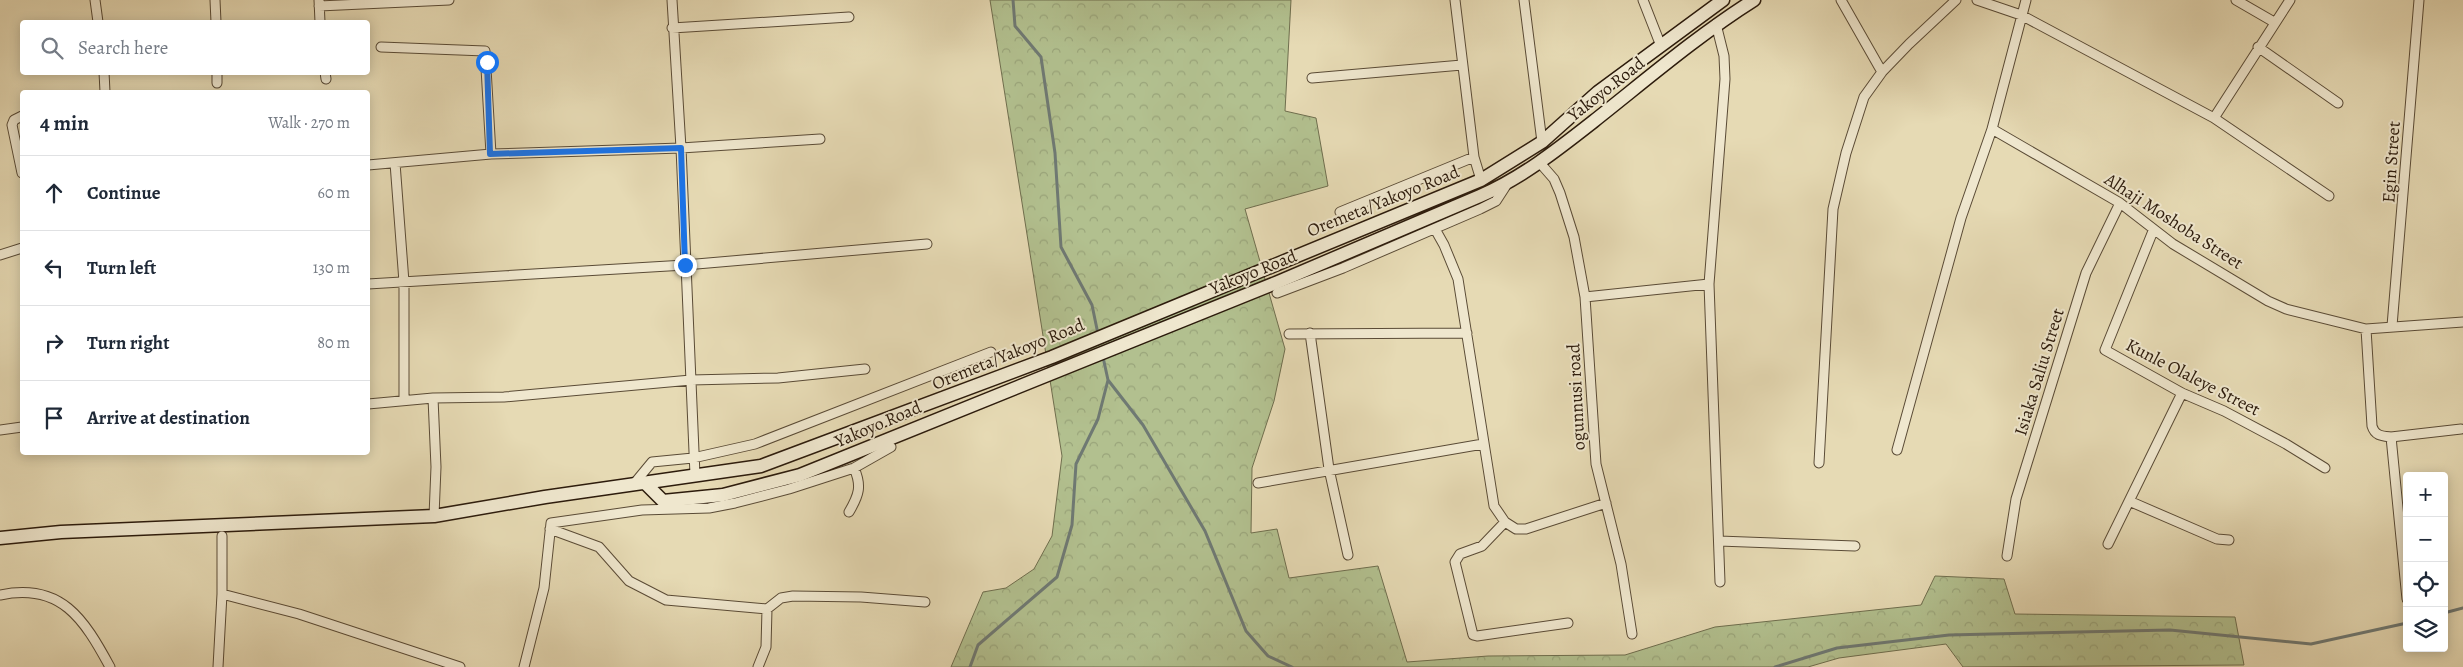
<!DOCTYPE html>
<html lang="en">
<head>
<meta charset="utf-8">
<style>
  body { margin:0; font-family:Alegreya,serif; background:#f6f6f7; color:#1f2937 }
  .controls { position:absolute; right:15px; bottom:15px; display:grid; overflow:hidden; border-radius:5px; box-shadow:0 2px 12px #0003 }
  .controls button { width:45px; height:45px; display:grid; place-items:center; padding:0; border:0; border-bottom:1px solid #e0e1e3; background:#fff; color:#1f2937; font:25px sans-serif }
  .stop { position:absolute; width:15px; height:15px; margin:-11px; border:4px solid #1a73e8; border-radius:50%; background:#fff }
  .stop.end { background:#1a73e8; border-color:#fff; box-shadow:0 1px 5px #0008 }
  .list { margin:0; padding:0; list-style:none }
  h2 { display:flex; justify-content:space-between; align-items:center; height:65px; margin:0; padding:0 20px; font-size:21px }
  h2 small { font-size:16px; font-weight:400; color:#747a83 }
  .list li { display:grid; grid-template-columns:32px 1fr auto; gap:15px; align-items:center; box-sizing:border-box; height:75px; padding:0 20px; border-top:1px solid #e0e1e3 }
  .list b { display:block; font-size:19px; white-space:nowrap }
  .list em { font-size:16px; font-style:normal; color:#747a83 }
  .icon { flex:none; width:28px; height:28px; fill:none; stroke:currentColor; stroke-width:2; stroke-linecap:round; stroke-linejoin:round }
  .map { position:relative; flex:none; width:2463px; height:667px; overflow:hidden }
  .search { position:absolute; background:#fff; box-shadow:0 2px 12px #0003; left:20px; top:20px; width:350px; height:55px; display:flex; align-items:center; gap:12px; box-sizing:border-box; padding:0 18px; border-radius:5px; color:#747a83; font-size:19px }
  .panel { position:absolute; background:#fff; box-shadow:0 2px 12px #0003; left:20px; top:90px; width:350px; height:365px; border-radius:5px }
  .map>svg:first-child { display:block }
</style>
</head>
<body>
<div class="map">
<svg width="2463" height="667" viewBox="0 0 2463 667">
  <defs>
    <pattern id="forest-crowns" width="20" height="18" patternUnits="userSpaceOnUse" patternTransform="scale(1.25)"><rect width="20" height="18" fill="#b2c08f"/><path d="M2 6a3 3 0 1 1 6 0M12 15a3 3 0 1 1 6 0" fill="none" stroke="#99a47a"/></pattern>
  </defs>
  <rect width="100%" height="100%" fill="#e6dab4"/>
  <filter id="stains"><feTurbulence type="fractalNoise" baseFrequency=".004" numOctaves="4"/><feColorMatrix values="0 0 0 0 .2 0 0 0 0 .09 0 0 0 0 .02 0 0 0 .5 -.17"/></filter>
  <radialGradient id="worn" r=".72"><stop offset=".6" stop-color="#630" stop-opacity="0"/><stop offset="1" stop-color="#630" stop-opacity=".3"/></radialGradient>
  <path fill="url(#forest-crowns)" stroke="#6f6e4e" d="M990,0H1291L1285,111L1316,118L1328,186L1245,209L1285,349L1274,401L1252,468L1251,533L1277,529L1289,578L1378,566L1407,662L1488,656L1625,655L1715,627L1921,605L1935,576L2004,579L2015,614L2235,617L2244,665L1963,667L1946,644L1839,658L1808,667H951L983,592L1006,588L1034,569L1052,536L1062,456Z"/>
  <g fill="none" stroke-linecap="round" stroke-linejoin="round">
    <path stroke="#6f7973" stroke-width="3" d="M1013,0L1015,26L1041,57L1055,153L1061,247L1092,305L1098,334
      M1108,380L1143,425L1205,531L1246,631L1268,656L1292,667
      M2444,613L2463,608
      M970,667L978,645L1057,577L1072,525L1076,464L1098,419L1108,380L1103,357
      M1775,667L1837,648L1949,635L2170,630L2311,644L2407,623"/>
    <g stroke="#5a4b36" stroke-width="11">
      <path id="street" d="M95,0L98,22
        M215,0L216,22
        M319,0L320,22
        M672,0L681,148L695,475
        M1455,0L1474,157L1481,180
        M1524,0L1542,142
        M1643,0L1661,46
        M1841,0L1882,72
        M1977,0L2021,15L2214,118L2329,196
        M2236,0L2274,22
        M319,6L449,0
        M1716,24L1724,56L1725,79L1709,284L1720,582
        M672,28L849,17
        M381,47L485,51L491,154
        M2258,47L2338,103
        M104,72L105,92
        M217,72V83
        M325,72L326,79
        M1312,78L1462,65
        M22,116L14,120L12,125L22,173
        M2214,118L2290,0
        M1992,129L2120,203L2173,244L2268,301L2286,309L2366,329L2463,322
        M395,163L404,282V400
        M1540,163L1554,179L1560,193L1574,237L1585,297L1596,464L1621,564L1632,634
        M368,165L491,154L681,148L820,139
        M1340,212L1474,157
        M1435,229L1444,245L1458,279L1494,506L1505,522L1516,529H1526L1606,503
        M2153,231L2105,350L2182,393L2224,411L2286,444L2325,468
        M0,255L22,248
        M368,284L685,265L927,244
        M1277,293L1343,268L1480,209L1496,201L1507,184
        M1585,297L1709,284
        M2392,326L2419,0
        M2366,329L2372,426C2375,436 2382,436 2391,437L2407,599
        M1310,333L1329,469L1348,555
        M1289,334L1467,333
        M433,398L436,467L434,516
        M368,404L433,398L504,397L691,380L778,378L865,369
        M0,430L22,427
        M2391,437L2461,429
        M1897,450L1961,218L1992,129L2026,0
        M1819,463L1833,209L1846,153L1864,97L1882,72L1909,44L1956,0
        M1258,483L1483,444
        M633,485L652,462L693,458L755,444L991,352
        M2129,501L2217,539L2229,540
        M849,512C859,495 862,486 854,468
        M1505,522L1482,546L1460,554L1455,562L1473,635L1477,636L1568,623
        M550,529L599,547L629,581L666,600L767,609L781,598L793,596L861,597L925,602
        M1719,541L1855,546
        M2108,544L2182,393
        M2007,556L2016,499L2086,273L2120,203
        M222,594L299,614L460,667
        M0,595C61,582 84,619 110,667
        M218,667L222,594V536
        M524,667L544,588L551,523L642,510L709,508L735,503L789,489L854,468L891,447
        M758,667L766,647L767,609"/>
    </g>
    <g stroke="#2c1b0c" stroke-width="15">
      <path id="secondary" d="M645,483L663,501L723,495L800,475L1278,282L1480,196C1523,177 1557,150 1594,121C1646,80 1697,36 1754,0
        M0,538L61,532L434,516L545,497L761,466L1052,357L1481,180L1542,142L1598,92L1723,0"/>
    </g>
    <use href="#street" stroke="#efe7ce" stroke-width="9"/>
    <use href="#secondary" stroke="#efe7ce" stroke-width="12"/>
  </g>
  <g fill="none" stroke-linecap="round" stroke-linejoin="round">
    <path stroke="#1a73e8" stroke-width="6" d="M487,62L490,154L681,148L685,265"/>
  </g>
  <g text-anchor="middle" stroke-width="4" stroke-linejoin="round" paint-order="stroke">
    <g font-size="18" fill="#2c1b0c" stroke="#efe7ce">
      <text transform="translate(1606 89) rotate(-38)" y="6">Yakoyo Road</text>
      <text transform="translate(2391 162) rotate(-86)" y="6">Egin Street</text>
      <text transform="translate(1383 201) rotate(-22)" y="6">Oremeta/Yakoyo Road</text>
      <text transform="translate(2174 221) rotate(33)" y="6">Alhaji Moshoba Street</text>
      <text transform="translate(1253 272) rotate(-22)" y="6">Yakoyo Road</text>
      <text transform="translate(1008 354) rotate(-22)" y="6">Oremeta/Yakoyo Road</text>
      <text transform="translate(2039 372) rotate(-73)" y="6">Isiaka Saliu Street</text>
      <text transform="translate(2193 377) rotate(27)" y="6">Kunle Olaleye Street</text>
      <text transform="translate(1576 397) rotate(-93)" y="6">ogunnusi road</text>
      <text transform="translate(878 424) rotate(-23)" y="6">Yakoyo Road</text>
    </g>
  </g>
  <rect width="100%" height="100%" filter="url(#stains)"/>
  <rect width="100%" height="100%" fill="url(#worn)"/>
</svg>
<div class="controls">
<button>+</button>
<button>−</button>
<button><svg class="icon" aria-label="locate" viewBox="0 0 24 24"><circle cx="12" cy="12" r="6"/><path d="M12 2v4M12 18v4M2 12h4M18 12h4"/></svg></button>
<button><svg class="icon" aria-label="layers" viewBox="0 0 24 24"><path d="M12 4l9 5-9 5-9-5zM3 14l9 5 9-5"/></svg></button>
</div>
<div class="stop" style="left:487px;top:62px"></div>
<div class="stop end" style="left:685px;top:265px"></div>
<div class="search"><svg class="icon" aria-label="search" viewBox="0 0 24 24"><circle cx="10" cy="10" r="6"/><path d="M15 15l6 6"/></svg>Search here</div>
<section class="panel">
<h2>4 min<small>Walk · 270 m</small></h2>
<ul class="list">
<li><svg class="icon" aria-label="ahead" viewBox="0 0 24 24"><path d="M12 20V5M6 11l6-6 6 6"/></svg><div><b>Continue</b></div><em>60 m</em></li>
<li><svg class="icon" aria-label="left" viewBox="0 0 24 24"><path d="M17 20v-9H6M10 6l-5 5 5 5"/></svg><div><b>Turn left</b></div><em>130 m</em></li>
<li><svg class="icon" aria-label="right" viewBox="0 0 24 24"><path d="M7 20v-9h11M14 6l5 5-5 5"/></svg><div><b>Turn right</b></div><em>80 m</em></li>
<li><svg class="icon" aria-label="arrive" viewBox="0 0 24 24"><path d="M6 21V4h12l-3 4 3 4H6"/></svg><div><b>Arrive at destination</b></div></li>
</ul>
</section>
</div>
</body>
</html>
